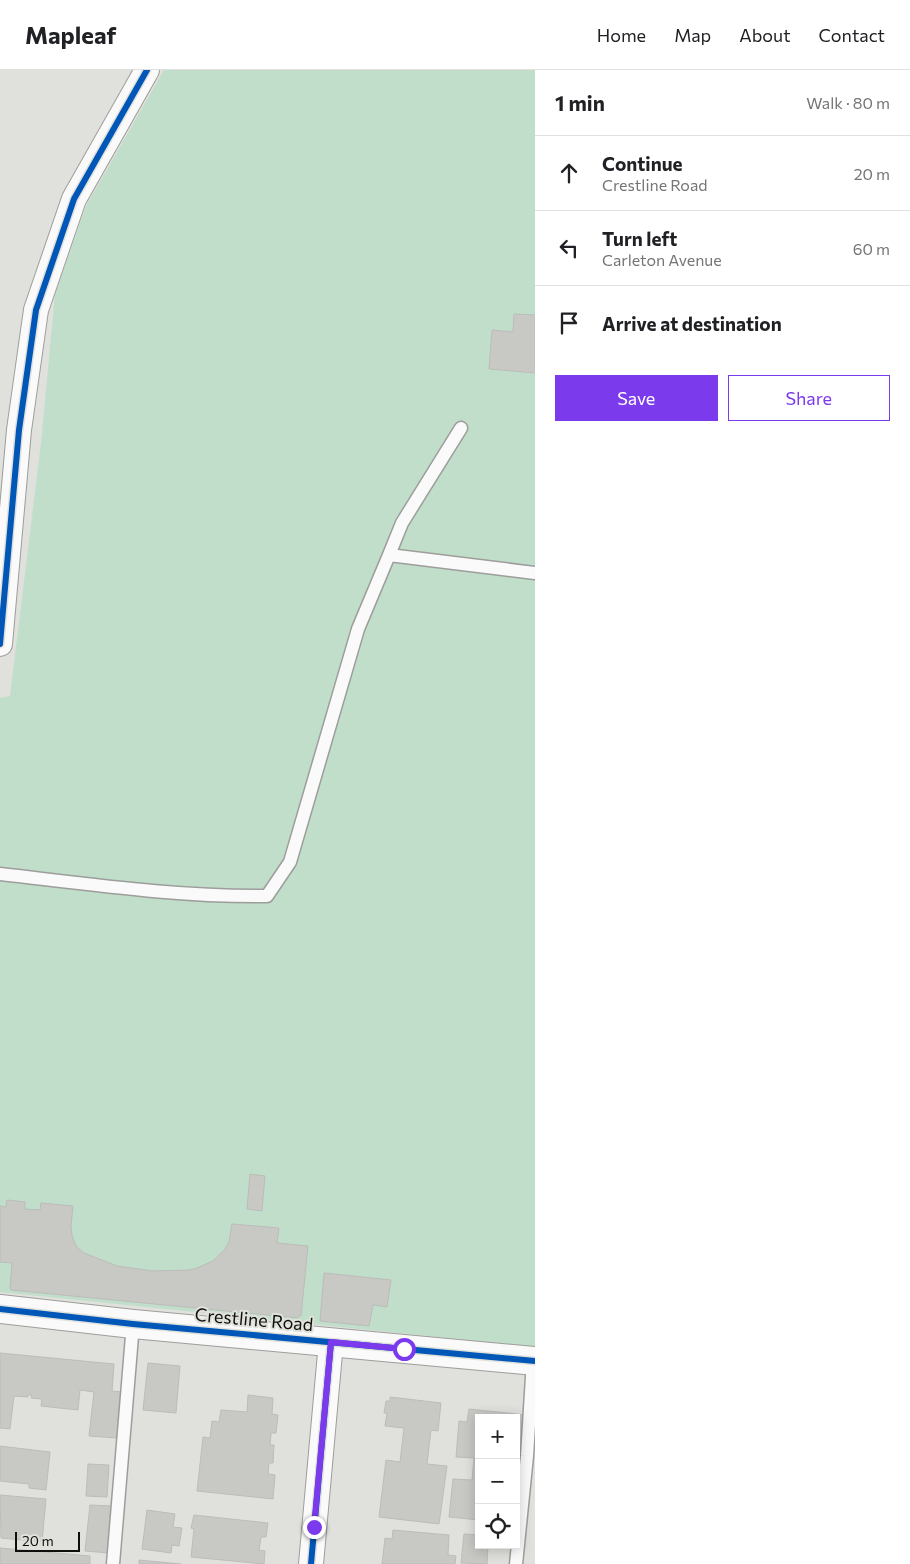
<!DOCTYPE html>
<html lang="en">
<head>
<meta charset="utf-8">
<style>
  body { margin:0; font-family:Commissioner,sans-serif; background:#f2f2f2; color:#202124 }
  .controls { position:absolute; right:15px; bottom:15px; display:grid; overflow:hidden; border-radius:0px; box-shadow:0 2px 12px #0003 }
  .controls button { width:45px; height:45px; display:grid; place-items:center; padding:0; border:0; border-bottom:1px solid #e0e0e0; background:#fff; color:#202124; font:25px sans-serif }
  .scale { position:absolute; left:15px; bottom:12px; width:65px; box-sizing:border-box; padding-left:5px; border:2px solid #0e0e0c; border-top:0; font-size:14px; line-height:18px; white-space:nowrap; color:#0e0e0c; -webkit-text-stroke:4px #e1e1dc; paint-order:stroke }
  .stop { position:absolute; width:15px; height:15px; margin:-11px; border:4px solid #7c3aed; border-radius:50%; background:#fff }
  .stop.end { background:#7c3aed; border-color:#fff; box-shadow:0 1px 5px #0008 }
  .list { margin:0; padding:0; list-style:none }
  h2 { display:flex; justify-content:space-between; align-items:center; height:65px; margin:0; padding:0 20px; font-size:21px }
  h2 small { font-size:16px; font-weight:400; color:#757577 }
  .list li { display:grid; grid-template-columns:32px 1fr auto; gap:15px; align-items:center; box-sizing:border-box; height:75px; padding:0 20px; border-top:1px solid #e0e0e0 }
  .list b { display:block; font-size:19px; white-space:nowrap }
  .list p { margin:0; font-size:16px; white-space:nowrap; color:#757577 }
  .list em { font-size:16px; font-style:normal; color:#757577 }
  .actions { display:flex; gap:10px; padding:15px 20px }
  .actions a { flex:1; padding:11px 0; border:1px solid #7c3aed; border-radius:0px; text-align:center; font-size:18px; color:#7c3aed }
  .actions .main { background:#7c3aed; color:#fff }
  .icon { flex:none; width:28px; height:28px; fill:none; stroke:currentColor; stroke-width:2; stroke-linecap:round; stroke-linejoin:round }
  .map { position:relative; flex:none; width:535px; height:1494px; overflow:hidden }
  header { display:flex; align-items:center; gap:30px; box-sizing:border-box; height:70px; padding:0 25px; background:#fff; border-bottom:1px solid #e0e0e0 }
  header strong { font-size:24px }
  nav { display:flex; gap:28px; margin-inline-start:auto; font-size:18px }
  main { display:flex }
  aside { flex:1; background:#fff }
  .map>svg:first-child { display:block }
</style>
</head>
<body>
<header>
<strong>Mapleaf</strong>
<nav><a>Home</a><a>Map</a><a>About</a><a>Contact</a></nav>
</header>
<main>
<div class="map">
<svg width="535" height="1494" viewBox="0 0 535 1494">
  <rect width="100%" height="100%" fill="#e0e0dd"/>
  <path fill="#c0dec9" d="M164,0H535V1277L0,1222V628L10,626L41,373L55,225L86,136Z"/>
  <path fill="#c8c8c5" stroke="#bcbcba" d="M514,244L535,245V303L489,299L492,260L513,262Z
    M250,1104L265,1106L262,1141L247,1139Z
    M7,1130L25,1132V1139L40,1140L41,1133L73,1136L71,1156L72,1166L76,1176L84,1183L117,1196L153,1201L189,1200L197,1198L213,1191L225,1179L229,1172L232,1154L279,1158L277,1173L308,1176L301,1246H298V1248L11,1220L10,1218L12,1193L0,1192V1136L6,1137Z
    M324,1203L391,1210L387,1237L373,1235L369,1256L320,1251Z
    M0,1283L114,1294L112,1321L121,1322L117,1368L89,1366L94,1322L80,1320L78,1340L41,1336L42,1329L31,1328L32,1325H28V1327L14,1326L10,1359L0,1358Z
    M148,1293L180,1296L176,1343L143,1340Z
    M248,1325L273,1328L272,1344L278,1345L276,1363H271L270,1375H274L273,1393H269L268,1404L275,1405L273,1429L197,1421L203,1367L210,1368L212,1351L219,1352L221,1340L247,1342Z
    M390,1327L441,1333L438,1361L431,1360L427,1394L447,1396L439,1454L379,1447L386,1390L400,1392L404,1358L385,1356L387,1343H384L386,1331H390Z
    M469,1339L526,1345L523,1376L518,1375L516,1387V1348H479V1450L449,1447L453,1409L472,1410L474,1388L456,1387L459,1351L467,1352Z
    M0,1376L50,1382L46,1420L29,1418V1414L0,1411Z
    M88,1394L109,1395L107,1427L86,1426Z
    M0,1425L46,1429L42,1472L1,1468Z
    M90,1435L112,1436L109,1483L85,1481Z
    M147,1440L175,1444L173,1457L182,1458L179,1476L172,1475L171,1483L142,1479Z
    M194,1445L268,1453L266,1467H261L259,1480L265,1481L264,1494L191,1487L194,1459L191,1458Z
    M393,1460L449,1465L448,1485L456,1486L455,1494H382L385,1468L392,1469Z
    M464,1464L479,1465V1475H488L487,1494L461,1493Z
    M0,1478L90,1486V1494H0Z
    M139,1490L181,1494H139Z"/>
  <g fill="none" stroke-linecap="round" stroke-linejoin="round">
    <g stroke="#9d9d9b" stroke-width="15">
      <path id="lane" d="M389,485L535,503
        M0,804C88,814 178,827 267,826L290,792L358,559L389,485L402,453L461,358
        M113,1494L133,1254
        M516,1494L527,1386L533,1291"/>
    </g>
    <g stroke="#9d9d9b" stroke-width="26">
      <path id="street" d="M0,574L19,360L36,240L74,129L147,0
        M311,1494L331,1272"/>
    </g>
    <g stroke="#9d9d9b" stroke-width="30">
      <path id="secondary" d="M0,1239L133,1254L535,1291"/>
    </g>
    <use href="#lane" stroke="#fafafa" stroke-width="12"/>
    <use href="#street" stroke="#fafafa" stroke-width="24"/>
    <use href="#secondary" stroke="#fafafa" stroke-width="28"/>
    <g stroke="#e1e1dc" stroke-width="9">
      <path id="cycleway" d="M0,574L19,360L36,240L74,129L147,0
        M0,1239L133,1254L535,1291
        M311,1494L331,1272"/>
    </g>
    <use href="#cycleway" stroke="#0057b8" stroke-width="6"/>
  </g>
  <g fill="none" stroke-linecap="round" stroke-linejoin="round">
    <path stroke="#7c3aed" stroke-width="6" d="M314,1457L331,1272L404,1279"/>
  </g>
  <g text-anchor="middle" stroke-width="4" stroke-linejoin="round" paint-order="stroke">
    <g font-size="18" fill="#0e0e0c" stroke="#e1e1dc">
      <text transform="translate(254 1250) rotate(5)" y="6">Crestline Road</text>
    </g>
  </g>
</svg>
<div class="controls">
<button>+</button>
<button>−</button>
<button><svg class="icon" aria-label="locate" viewBox="0 0 24 24"><circle cx="12" cy="12" r="6"/><path d="M12 2v4M12 18v4M2 12h4M18 12h4"/></svg></button>
</div>
<div class="scale">20 m</div>
<div class="stop" style="left:404px;top:1279px"></div>
<div class="stop end" style="left:314px;top:1457px"></div>
</div>
<aside>
<h2>1 min<small>Walk · 80 m</small></h2>
<ul class="list">
<li><svg class="icon" aria-label="ahead" viewBox="0 0 24 24"><path d="M12 20V5M6 11l6-6 6 6"/></svg><div><b>Continue</b><p>Crestline Road</p></div><em>20 m</em></li>
<li><svg class="icon" aria-label="left" viewBox="0 0 24 24"><path d="M17 20v-9H6M10 6l-5 5 5 5"/></svg><div><b>Turn left</b><p>Carleton Avenue</p></div><em>60 m</em></li>
<li><svg class="icon" aria-label="arrive" viewBox="0 0 24 24"><path d="M6 21V4h12l-3 4 3 4H6"/></svg><div><b>Arrive at destination</b></div></li>
</ul>
<div class="actions"><a class="main">Save</a><a>Share</a></div>
</aside>
</main>
</body>
</html>
